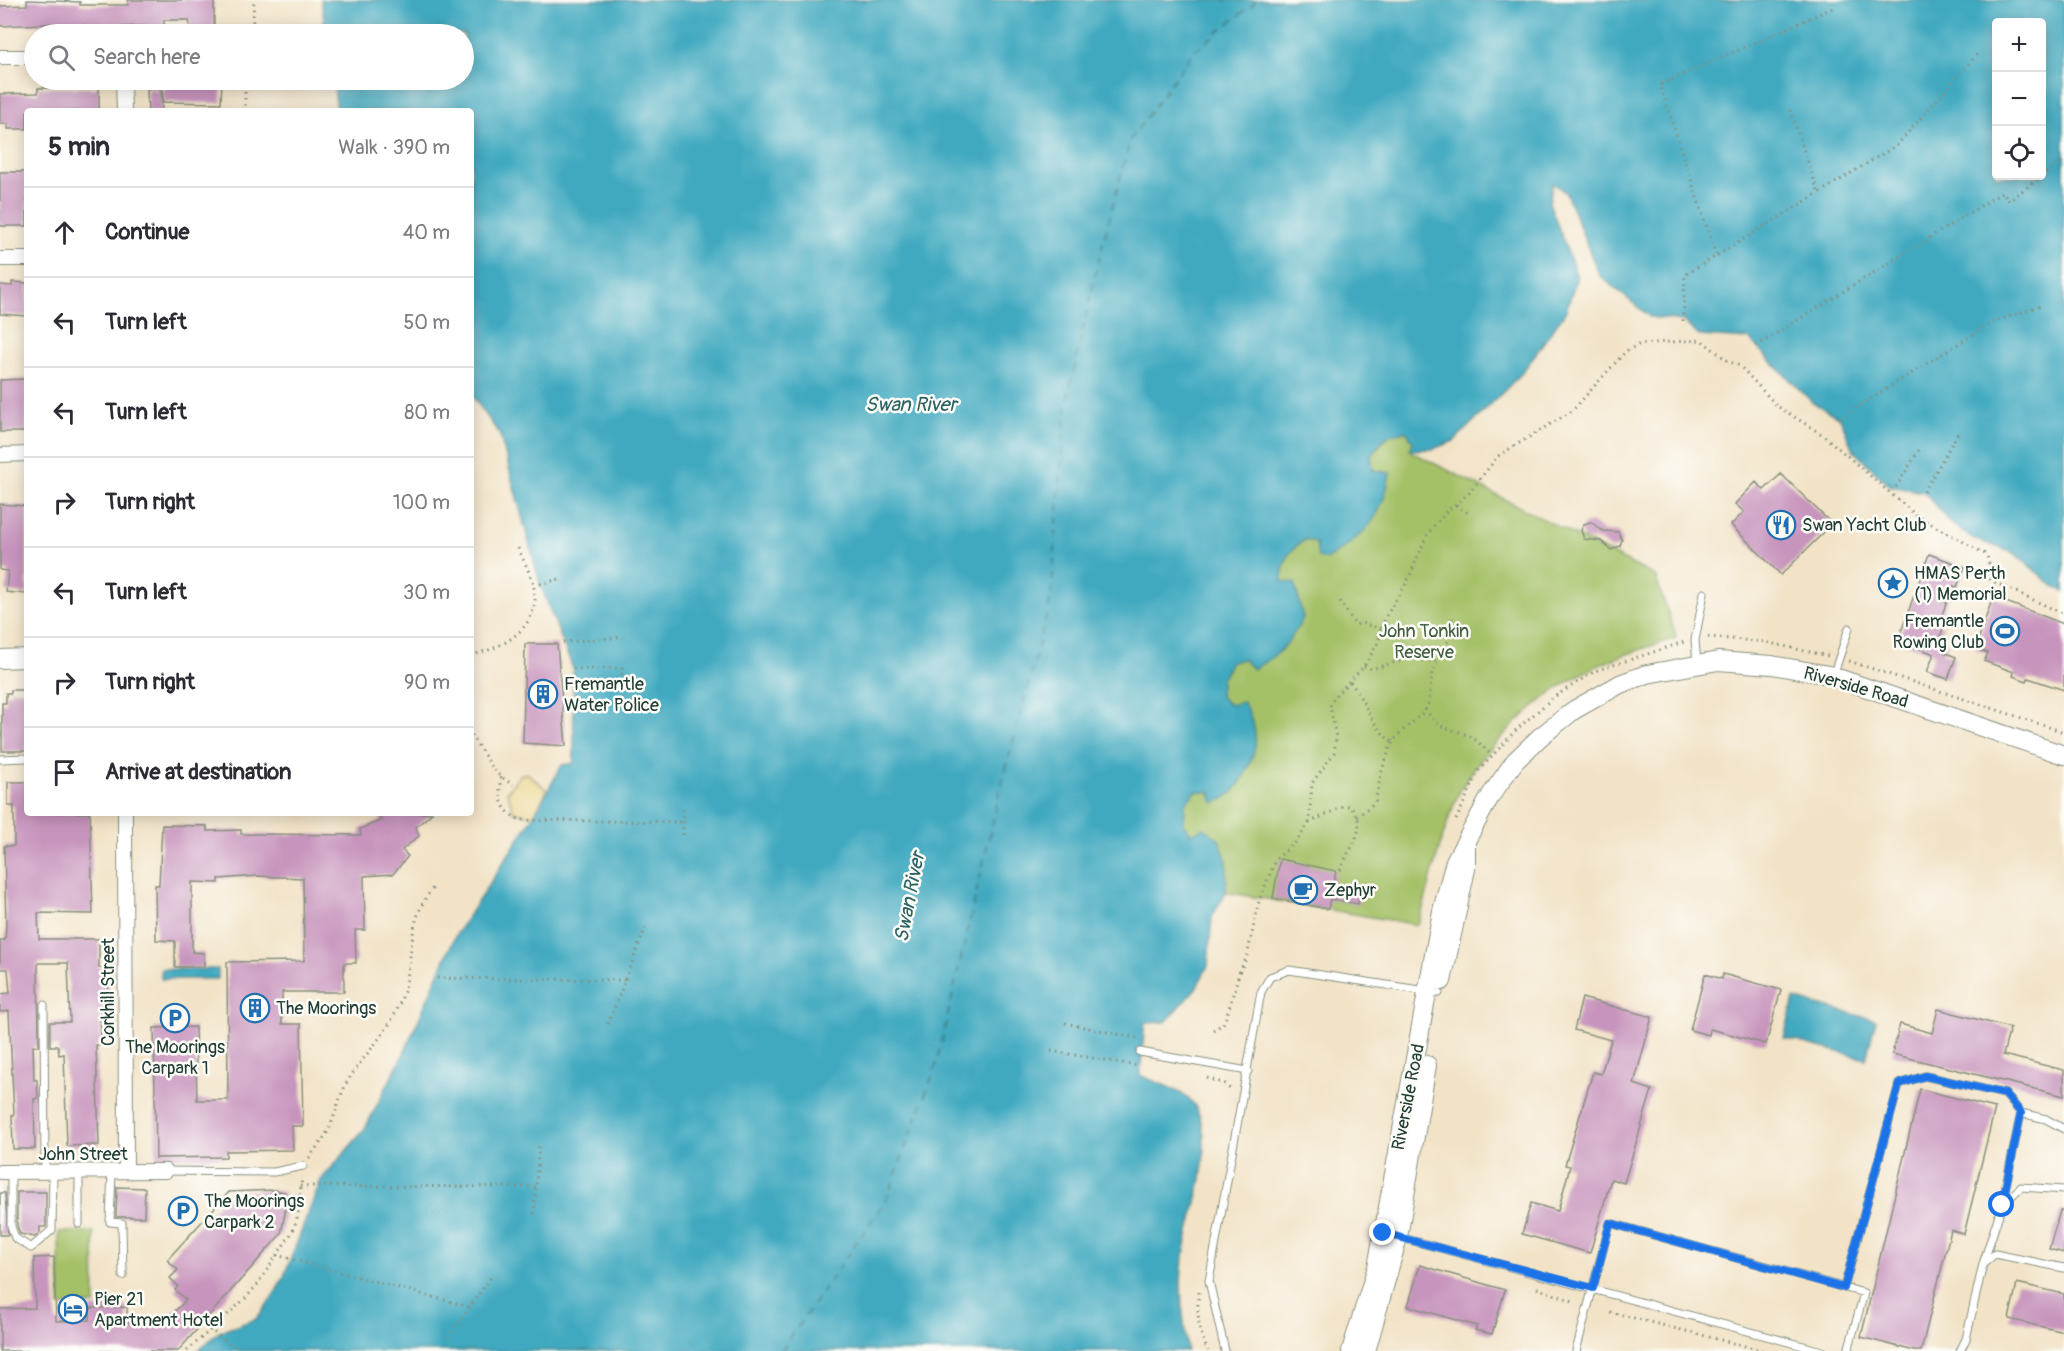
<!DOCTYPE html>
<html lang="en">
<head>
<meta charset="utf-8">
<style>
  body { margin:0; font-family:Pangolin,sans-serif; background:#f7f7f7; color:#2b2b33 }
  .controls { position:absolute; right:18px; top:18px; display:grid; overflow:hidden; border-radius:6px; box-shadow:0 3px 15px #0003 }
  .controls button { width:54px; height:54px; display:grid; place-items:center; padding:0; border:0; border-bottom:2px solid #e1e1e2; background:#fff; color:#2b2b33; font:30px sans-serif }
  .stop { position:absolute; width:18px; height:18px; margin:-14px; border:4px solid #1a73e8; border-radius:50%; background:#fff }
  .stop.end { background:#1a73e8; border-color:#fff; box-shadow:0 2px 6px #0008 }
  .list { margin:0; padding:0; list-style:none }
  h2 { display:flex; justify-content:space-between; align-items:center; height:78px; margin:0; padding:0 24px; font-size:26px }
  h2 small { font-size:20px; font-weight:400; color:#7c7c81 }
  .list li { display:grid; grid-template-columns:39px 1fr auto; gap:18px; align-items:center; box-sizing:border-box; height:90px; padding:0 24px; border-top:2px solid #e1e1e2 }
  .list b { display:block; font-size:22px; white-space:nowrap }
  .list em { font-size:20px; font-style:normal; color:#7c7c81 }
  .icon { flex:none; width:33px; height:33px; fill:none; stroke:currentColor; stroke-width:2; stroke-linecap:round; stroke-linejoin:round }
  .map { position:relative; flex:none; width:2064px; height:1351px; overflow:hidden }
  .search { position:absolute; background:#fff; box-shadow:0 3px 15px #0003; left:24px; top:24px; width:450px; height:66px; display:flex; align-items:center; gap:15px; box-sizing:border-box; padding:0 21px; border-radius:33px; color:#7c7c81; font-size:22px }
  .panel { position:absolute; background:#fff; box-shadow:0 3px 15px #0003; left:24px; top:108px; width:450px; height:708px; border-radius:6px }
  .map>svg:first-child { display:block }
</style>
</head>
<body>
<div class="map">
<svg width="2064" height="1351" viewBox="0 0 2064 1351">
  <rect width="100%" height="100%" fill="#fdfcf7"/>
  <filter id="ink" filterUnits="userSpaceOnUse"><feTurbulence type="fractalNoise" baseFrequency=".0167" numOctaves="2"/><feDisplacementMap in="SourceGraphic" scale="12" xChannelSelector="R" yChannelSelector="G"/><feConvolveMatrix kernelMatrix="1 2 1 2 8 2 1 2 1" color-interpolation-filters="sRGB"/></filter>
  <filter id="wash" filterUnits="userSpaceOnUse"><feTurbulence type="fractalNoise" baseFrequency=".008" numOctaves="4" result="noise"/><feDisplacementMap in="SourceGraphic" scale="24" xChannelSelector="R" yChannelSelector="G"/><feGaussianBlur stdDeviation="1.35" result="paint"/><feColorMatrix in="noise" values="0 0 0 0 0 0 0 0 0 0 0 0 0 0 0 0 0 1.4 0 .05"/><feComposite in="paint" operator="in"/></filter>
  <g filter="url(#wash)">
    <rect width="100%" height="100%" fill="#f2e3c7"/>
    <path fill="#a5c167" stroke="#627f4e" stroke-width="1.5" d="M1392,432H1407L1413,442L1410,451L1655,576L1677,638C1596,662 1554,680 1496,743C1479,761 1461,784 1453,807C1438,845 1430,886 1418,925L1226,892L1227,861L1192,835L1184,824L1185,803L1196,791L1210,792L1229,705L1220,696L1221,679L1231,662L1242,659L1282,581L1283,562L1293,548L1307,539L1316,543L1390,473L1373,470L1371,455Z
      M59,1232H94L95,1305L60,1306Z"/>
    <path fill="#eeda9e" stroke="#868c69" stroke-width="1.5" d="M527,773L547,790L534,816L514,812L507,792L520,775Z"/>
    <path fill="#40a9c0" stroke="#30737a" stroke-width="1.5" fill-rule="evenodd" d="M321,0H2064V592L2052,585L2014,553L1971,538L1949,522L1924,492L1890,486L1853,450L1840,418L1812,402L1749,339L1699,336L1683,321L1650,317L1599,275L1566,193L1553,183L1549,202L1577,277L1566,311L1522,373L1454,441L1433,449L1410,450L1413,442L1407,432C1386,432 1383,439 1371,455L1373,470L1390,473C1383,520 1365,533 1328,559L1318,558L1316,543L1306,539C1288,551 1283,560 1282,581L1295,583L1303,618C1289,645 1280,654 1253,669L1243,659L1231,662L1221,679L1220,696L1229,705L1243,702C1261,732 1259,751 1241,781C1235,792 1225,800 1213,803L1210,792L1196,791L1185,804L1184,824L1191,834L1204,828L1219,839L1227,861L1226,892L1212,917L1208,966L1196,988L1166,1022L1145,1023L1140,1075C1156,1083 1185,1090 1195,1106C1220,1149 1187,1222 1182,1268C1179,1295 1185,1325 1187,1351H198L219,1332L256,1319L273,1297L284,1276L321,1180L364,1130L404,1053L455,936L531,820L562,765L574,763L573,669L540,584L500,435L471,394V111H337L333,80H464V34H326ZM1996,22H2042V176H1996Z
      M161,969H218V979H161Z
      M1794,999L1876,1020L1866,1059L1784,1038Z"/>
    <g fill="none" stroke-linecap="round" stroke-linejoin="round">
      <path stroke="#2b6365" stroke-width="1.5" stroke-dasharray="8 6" stroke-linecap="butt" d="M781,1351L886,1200L936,1066L1000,791L1051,598L1066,406L1098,262L1130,140L1193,52L1258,0"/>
    </g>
    <g id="blocks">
      <path fill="#c794bd" d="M27,0L80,2V5H128V0H214V31L190,30L189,20H164V25L120,27V33H86V25H67V23L0,26V6L27,5Z
        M163,80H222L221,103L163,102Z
        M38,88H99V111H27V129H8V124H0V94L38,93Z
        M147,89L161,90L162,111H148Z
        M0,172H27V226H0Z
        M12,282L27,283V316L0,314V285L12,286Z
        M27,379V432H0V380Z
        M1781,474L1832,524L1781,575L1731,525L1744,512L1735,504L1756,482L1764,490Z
        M0,504L27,506V594L6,592L8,571L0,570Z
        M1591,522L1603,531L1618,532L1622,540L1620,546L1611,550L1601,541L1584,539L1581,530L1584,524Z
        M1929,554L1965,567L1957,587L1953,586L1938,625L1944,626L1939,640L1947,643L1944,652L1956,657L1948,679L1927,672L1934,654L1898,640Z
        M1993,597L2064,624V690L2028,678L2027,681L2013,676L2014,672L1984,661L1988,653L1975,649Z
        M525,644H557L566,746L523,743Z
        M11,690H27V751H2V703H6V693H11Z
        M8,782H27V813H90L93,914L38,913L39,939H99V968H108L109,1012H100L101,1045H96L99,1145L67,1146L64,1054L59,1055L58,1046H50V1022H70L68,963H38L39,1046H33L34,1080H37L38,1098L34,1099L35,1149H13L12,1115H14L9,1011L0,1012V994L10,993L8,969H0V940H5L6,926L4,846H14V806H8Z
        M376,813H432L416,827L419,836L402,850L408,856L393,874L364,876L365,930H355L356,963H344V992H282V1024H301L303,1126H292L293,1150L226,1151V1157L156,1158L154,1028L195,1027L197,1100H228L227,962L304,961L303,878L258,876L219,879V883L192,882V952L204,953V967H175V941L156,940L155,885H159L162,825L207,826V831L241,830V834L361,835L360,829L382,820Z
        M1280,859L1336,871L1333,885L1361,890L1358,904L1330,899L1328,909L1273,898Z
        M1705,974L1722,979L1723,974L1781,990L1766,1044L1710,1029L1709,1035L1690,1030Z
        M1582,998L1652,1017L1634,1084L1652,1090L1624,1183L1611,1179L1590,1253L1522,1234L1531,1203L1558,1211L1570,1166L1565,1165L1593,1072L1601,1074L1611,1040L1574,1030Z
        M1938,1009L2010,1028L2003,1055L2064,1070V1096L1892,1054L1900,1024L1932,1033Z
        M1920,1089L1995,1108L1964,1234L1951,1230L1921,1351H1914L1861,1337Z
        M117,1187L145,1188L144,1217H116Z
        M273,1190L284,1192L285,1213L281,1234L178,1351H0V1309L35,1308L34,1258L54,1257L56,1321L90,1320V1308L127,1307V1323L164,1322L186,1300L175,1290L178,1286L170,1278L178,1270L167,1260L229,1192Z
        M17,1192H46V1227H40V1232L35,1237L20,1234L17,1225Z
        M0,1193H5L8,1235H0Z
        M2060,1211H2064V1253L2049,1249Z
        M1420,1265L1505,1290L1492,1334L1475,1330L1477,1326L1408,1306Z
        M2017,1283L2064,1294V1332L2009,1319Z"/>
    </g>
  </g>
  <g filter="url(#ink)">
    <use href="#blocks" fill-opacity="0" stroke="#88907e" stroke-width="1.5"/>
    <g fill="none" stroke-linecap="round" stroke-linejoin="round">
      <g stroke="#88907e" stroke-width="9">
        <path id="service" d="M1697,663L1695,640L1704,593
          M1833,676L1849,628
          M0,759L27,758
          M44,1005L45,1172
          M1140,1052L1248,1071
          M112,1171L110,1222L122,1223L123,1276
          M166,1171L274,1172L303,1166
          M11,1172V1226L15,1238L31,1248L52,1230L53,1172
          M79,1172V1224
          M2002,1204L2021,1113
          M1399,1237L1822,1351
          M1983,1264L2002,1205L2021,1187L2064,1190
          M1844,1288L1899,1084L1925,1076L2005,1094L2021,1113L2046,1119L2064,1129
          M1225,1351L1209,1281L1261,992L1270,977L1289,970L1439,993
          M1576,1351L1610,1223L1864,1293L1848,1351
          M1960,1351L1966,1339L1983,1264L1995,1254L2064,1268"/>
      </g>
      <g stroke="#88907e" stroke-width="16">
        <path id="minor" d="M0,57H34
          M123,80L124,111
          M0,259H27
          M0,455L27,454
          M125,813L126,1171
          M0,1172L166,1171"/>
      </g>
      <g stroke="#88907e" stroke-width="20">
        <path id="tertiary" d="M0,659L27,658
          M1442,981L1466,869V845
          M1351,1351L1377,1267L1442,911L1455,861L1491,795L1515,761L1540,737L1574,710L1620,684L1647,674L1718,661L1772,665L1829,675L2064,755
          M1366,1351L1398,1237L1427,1065"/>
      </g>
      <path stroke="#88907e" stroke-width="3" stroke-dasharray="1.5 4.5" stroke-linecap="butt" d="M252,34L254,0
        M245,80V111
        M1790,110L1819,194
        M1716,255L1660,85L1835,7
        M1683,321L1685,275L1897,145L1979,52
        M1756,346L2003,192L2009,201L2064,159
        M1840,418L1993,322L2043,305
        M1896,487L1919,450
        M1924,492L1958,433
        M1456,505L1468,513
        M540,584L563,578
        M1340,601L1355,625L1361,623L1382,629
        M1708,637L1765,642L1828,656
        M563,642L623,637
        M471,655C499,649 532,633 535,600C536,582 524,562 517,546
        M1849,661L2064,732
        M1364,666L1371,669L1408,659L1437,661
        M573,669L622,668V708
        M1350,682C1367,702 1370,727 1393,742
        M1425,709C1441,731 1443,726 1465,734C1476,738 1484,748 1492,756
        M471,735L496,773L513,785
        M501,777C498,797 501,812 521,820L683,822
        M1357,817L1375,802L1382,770L1391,745L1398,735L1424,712L1429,702L1432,673L1449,640L1452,618
        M1456,820L1479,770L1517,729L1554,697L1595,671L1684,642
        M1309,823L1343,806H1349C1374,827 1344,852 1339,874
        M683,835V806
        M437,978L625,980
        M1065,1023L1141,1039
        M608,1024L647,924
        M1213,1030L1223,1024L1227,1015L1240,970L1247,957L1259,901L1276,859L1296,842L1309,823L1312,783L1334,753L1336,737L1330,706L1335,696L1364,666L1377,645L1386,616L1407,582L1428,533L1447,511L1468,494L1498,456L1572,411L1626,351L1640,344L1701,340L1728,361L1740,366L1777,406L1823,435L1917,516L1987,555L1989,564L1986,575L1992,581L2064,614
        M1051,1051L1139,1066
        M1207,1078L1225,1084L1231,1090
        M309,1158C316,1148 325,1138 330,1127C336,1112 339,1098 346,1084C364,1053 388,1035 401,1000C416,961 404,921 434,887
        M300,1186L536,1187
        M534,1214L539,1143
        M276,1255L470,1307
        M1537,1288L1573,1301
        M1199,1292C1196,1312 1199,1333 1208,1351
        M1610,1312L1765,1351
        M209,1329L240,1351
        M448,1338L493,1274
        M187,1351L246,1298L257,1285L293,1231L298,1215L302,1177"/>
      <use href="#service" stroke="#fff" stroke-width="7"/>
      <use href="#minor" stroke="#fff" stroke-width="14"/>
      <use href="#tertiary" stroke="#fff" stroke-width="18"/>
    </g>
  </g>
  <g fill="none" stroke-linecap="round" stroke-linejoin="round" filter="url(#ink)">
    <path stroke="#1a73e8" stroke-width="8" d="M1383,1233L1593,1288L1610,1223L1844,1288L1899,1084L1925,1076L2005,1094L2021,1113L2002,1205"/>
  </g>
  <defs>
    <g id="restaurant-ring" transform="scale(1.5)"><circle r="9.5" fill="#fdfcf7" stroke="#1f6fb2" stroke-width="1.5"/><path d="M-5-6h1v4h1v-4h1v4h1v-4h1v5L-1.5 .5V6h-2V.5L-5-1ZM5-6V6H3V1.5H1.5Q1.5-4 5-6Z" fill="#1f6fb2"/></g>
    <g id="sight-ring" transform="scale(1.5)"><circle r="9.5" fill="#fdfcf7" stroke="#1f6fb2" stroke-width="1.5"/><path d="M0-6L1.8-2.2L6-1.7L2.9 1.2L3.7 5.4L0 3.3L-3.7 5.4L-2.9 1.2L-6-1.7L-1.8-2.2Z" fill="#1f6fb2"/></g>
    <g id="stadium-ring" transform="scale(1.5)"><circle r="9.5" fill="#fdfcf7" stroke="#1f6fb2" stroke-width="1.5"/><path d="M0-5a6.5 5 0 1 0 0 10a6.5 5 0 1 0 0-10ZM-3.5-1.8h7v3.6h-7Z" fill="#1f6fb2"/></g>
    <g id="building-ring" transform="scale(1.5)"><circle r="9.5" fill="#fdfcf7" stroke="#1f6fb2" stroke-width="1.5"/><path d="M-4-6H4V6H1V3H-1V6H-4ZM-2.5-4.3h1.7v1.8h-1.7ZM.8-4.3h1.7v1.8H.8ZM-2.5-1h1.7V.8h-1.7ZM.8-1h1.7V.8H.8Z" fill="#1f6fb2"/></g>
    <g id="cafe-ring" transform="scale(1.5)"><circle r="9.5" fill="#fdfcf7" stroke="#1f6fb2" stroke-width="1.5"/><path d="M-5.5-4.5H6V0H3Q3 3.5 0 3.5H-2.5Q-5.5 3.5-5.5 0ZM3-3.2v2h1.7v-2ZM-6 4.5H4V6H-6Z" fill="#1f6fb2"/></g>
    <g id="parking-ring" transform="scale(1.5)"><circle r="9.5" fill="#fdfcf7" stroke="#1f6fb2" stroke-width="1.5"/><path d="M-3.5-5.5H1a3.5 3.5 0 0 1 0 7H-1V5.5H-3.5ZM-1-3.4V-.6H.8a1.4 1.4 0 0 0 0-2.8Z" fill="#1f6fb2"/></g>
    <g id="hotel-ring" transform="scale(1.5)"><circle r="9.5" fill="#fdfcf7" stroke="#1f6fb2" stroke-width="1.5"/><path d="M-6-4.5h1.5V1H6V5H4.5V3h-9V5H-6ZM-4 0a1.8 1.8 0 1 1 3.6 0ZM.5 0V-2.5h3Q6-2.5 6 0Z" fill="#1f6fb2"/></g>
  </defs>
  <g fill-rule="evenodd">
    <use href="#restaurant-ring" x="1781" y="525"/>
    <use href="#sight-ring" x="1893" y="583"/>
    <use href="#stadium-ring" x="2005" y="631"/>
    <use href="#building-ring" x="543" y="694"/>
    <use href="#cafe-ring" x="1303" y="890"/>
    <use href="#building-ring" x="255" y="1008"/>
    <use href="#parking-ring" x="175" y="1018"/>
    <use href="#parking-ring" x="183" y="1211"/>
    <use href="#hotel-ring" x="73" y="1309"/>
  </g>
  <g text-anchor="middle" stroke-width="5" stroke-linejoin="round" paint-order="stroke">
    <g font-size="18" fill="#1f3d34" stroke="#fdfcf7" text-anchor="start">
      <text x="1802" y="531">Swan Yacht Club</text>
      <text x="1914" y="579">HMAS Perth<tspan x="1914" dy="21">(1) Memorial</tspan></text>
      <text x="1984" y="627" text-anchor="end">Fremantle<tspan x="1984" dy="21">Rowing Club</tspan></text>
      <text x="564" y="690">Fremantle<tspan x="564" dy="21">Water Police</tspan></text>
      <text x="1324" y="896">Zephyr</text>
      <text x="276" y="1014">The Moorings</text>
      <text x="175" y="1053" text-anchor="middle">The Moorings<tspan x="175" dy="21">Carpark 1</tspan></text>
      <text x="204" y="1207">The Moorings<tspan x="204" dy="21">Carpark 2</tspan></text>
      <text x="94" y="1305">Pier 21<tspan x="94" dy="21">Apartment Hotel</tspan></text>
    </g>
    <g font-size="18" fill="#405e41" stroke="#fdfcf7">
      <text x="1424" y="637">John Tonkin<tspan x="1424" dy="21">Reserve</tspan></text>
    </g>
    <g font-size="18" fill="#1f3d34" stroke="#fdfcf7">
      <text transform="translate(1856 687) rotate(16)" y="6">Riverside Road</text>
      <text transform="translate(108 992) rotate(-90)" y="6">Corkhill Street</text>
      <text transform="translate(1408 1097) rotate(-79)" y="6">Riverside Road</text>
      <text x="83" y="1160">John Street</text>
    </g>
    <g font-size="20" font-style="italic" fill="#2b6365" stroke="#fdfcf7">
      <text x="911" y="411">Swan River</text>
      <text transform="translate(909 897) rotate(-79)" y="7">Swan River</text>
    </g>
  </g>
</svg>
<div class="controls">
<button>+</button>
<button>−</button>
<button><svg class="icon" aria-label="locate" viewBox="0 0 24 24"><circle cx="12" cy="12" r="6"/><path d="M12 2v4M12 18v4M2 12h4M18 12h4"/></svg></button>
</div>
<div class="stop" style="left:2002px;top:1205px"></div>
<div class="stop end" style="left:1383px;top:1233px"></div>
<div class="search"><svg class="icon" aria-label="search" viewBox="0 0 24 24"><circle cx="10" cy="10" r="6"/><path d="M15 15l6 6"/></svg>Search here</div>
<section class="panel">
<h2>5 min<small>Walk · 390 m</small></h2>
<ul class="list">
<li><svg class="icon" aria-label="ahead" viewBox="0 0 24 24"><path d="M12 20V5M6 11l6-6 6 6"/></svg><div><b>Continue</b></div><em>40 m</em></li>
<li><svg class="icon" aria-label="left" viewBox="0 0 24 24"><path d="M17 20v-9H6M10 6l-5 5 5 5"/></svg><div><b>Turn left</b></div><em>50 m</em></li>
<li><svg class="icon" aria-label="left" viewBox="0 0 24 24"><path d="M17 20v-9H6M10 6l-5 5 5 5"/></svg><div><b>Turn left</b></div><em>80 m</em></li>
<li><svg class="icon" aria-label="right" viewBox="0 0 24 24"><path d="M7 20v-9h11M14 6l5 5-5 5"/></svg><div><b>Turn right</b></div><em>100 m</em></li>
<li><svg class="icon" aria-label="left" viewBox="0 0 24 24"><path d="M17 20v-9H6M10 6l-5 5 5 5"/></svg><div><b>Turn left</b></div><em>30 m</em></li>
<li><svg class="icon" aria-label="right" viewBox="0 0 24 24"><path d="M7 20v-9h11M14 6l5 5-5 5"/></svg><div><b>Turn right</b></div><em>90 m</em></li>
<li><svg class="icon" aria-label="arrive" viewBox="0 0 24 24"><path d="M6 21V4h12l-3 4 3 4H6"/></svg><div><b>Arrive at destination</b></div></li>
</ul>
</section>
</div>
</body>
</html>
